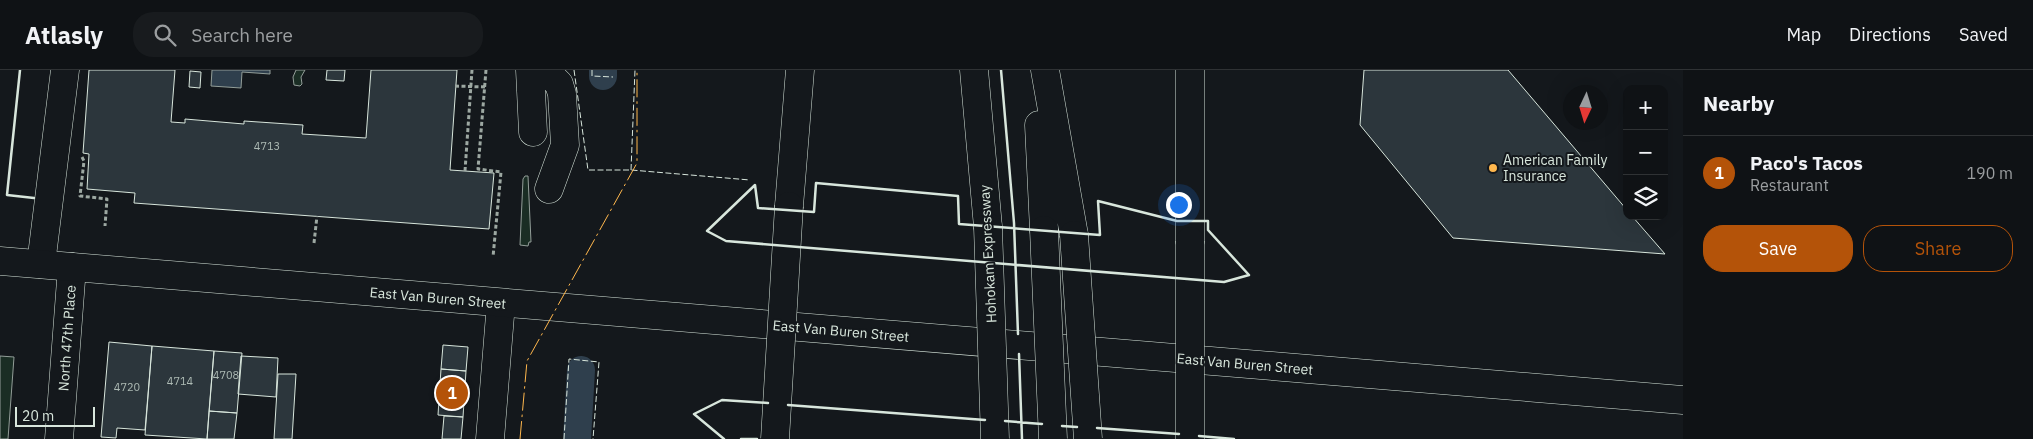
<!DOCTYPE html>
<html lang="en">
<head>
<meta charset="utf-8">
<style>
  body { margin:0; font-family:"IBM Plex Sans",sans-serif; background:#181b1e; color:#f1f3f6 }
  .controls { position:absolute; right:15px; top:15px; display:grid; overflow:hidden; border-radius:10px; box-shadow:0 5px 20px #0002 }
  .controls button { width:45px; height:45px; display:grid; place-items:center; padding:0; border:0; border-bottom:1px solid #2f3234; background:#0f1215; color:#f1f3f6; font:25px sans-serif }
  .compass { position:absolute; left:1563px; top:15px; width:45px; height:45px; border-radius:50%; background:#0f1215; box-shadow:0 5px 20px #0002; rotate:184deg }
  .scale { position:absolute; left:15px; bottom:12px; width:80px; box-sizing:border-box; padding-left:5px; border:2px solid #d8e6dc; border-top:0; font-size:14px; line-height:18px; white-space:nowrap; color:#d8e6dc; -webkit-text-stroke:4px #14181c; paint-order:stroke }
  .you { position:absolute; left:1178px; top:134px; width:18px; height:18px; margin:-12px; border:4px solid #fff; border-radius:50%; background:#1a73e8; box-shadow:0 0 0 8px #1a73e833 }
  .badge { display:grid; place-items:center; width:32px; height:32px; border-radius:50%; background:#b45309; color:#fff; font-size:16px; font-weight:700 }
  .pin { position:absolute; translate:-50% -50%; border:2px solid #fff; box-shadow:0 1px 5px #0006 }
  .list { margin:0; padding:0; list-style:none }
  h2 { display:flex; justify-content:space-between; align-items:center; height:65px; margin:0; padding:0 20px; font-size:21px }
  h2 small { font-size:16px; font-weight:400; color:#9b9ea0 }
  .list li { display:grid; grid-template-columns:32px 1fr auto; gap:15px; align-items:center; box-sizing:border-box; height:75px; padding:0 20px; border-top:1px solid #2f3234 }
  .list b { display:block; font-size:19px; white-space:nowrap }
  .list p { margin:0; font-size:16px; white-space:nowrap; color:#9b9ea0 }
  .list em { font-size:16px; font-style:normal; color:#9b9ea0 }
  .actions { display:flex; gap:10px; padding:15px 20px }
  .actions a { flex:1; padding:11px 0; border:1px solid #b45309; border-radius:20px; text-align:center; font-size:18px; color:#b45309 }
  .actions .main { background:#b45309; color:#fff }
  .icon { flex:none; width:28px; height:28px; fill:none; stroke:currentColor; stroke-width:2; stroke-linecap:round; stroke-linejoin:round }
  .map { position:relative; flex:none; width:1683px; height:369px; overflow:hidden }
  header { display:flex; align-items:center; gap:30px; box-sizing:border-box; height:70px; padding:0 25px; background:#0f1215; border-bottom:1px solid #2f3234 }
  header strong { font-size:24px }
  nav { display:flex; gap:28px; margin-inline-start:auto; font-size:18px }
  .search { width:350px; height:45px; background:#181b1e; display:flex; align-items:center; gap:12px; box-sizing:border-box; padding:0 18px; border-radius:20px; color:#9b9ea0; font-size:19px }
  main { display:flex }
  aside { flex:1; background:#0f1215 }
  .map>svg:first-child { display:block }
</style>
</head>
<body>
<header>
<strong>Atlasly</strong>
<div class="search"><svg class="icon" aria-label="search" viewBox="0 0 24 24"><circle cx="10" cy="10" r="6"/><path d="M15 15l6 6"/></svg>Search here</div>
<nav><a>Map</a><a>Directions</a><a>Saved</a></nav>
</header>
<main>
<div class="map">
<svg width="1683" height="369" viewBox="0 0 1683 369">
  <rect width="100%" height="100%" fill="#14181c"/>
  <path fill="#1a2d24" stroke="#939e99" d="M296,0H305L301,7L302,14L300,16L294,15L293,7Z
    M528,106L531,172H529L528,176L520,175L523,109L525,106Z
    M0,286L14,287L8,369H0Z"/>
  <path fill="#2f3f4d" stroke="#939e99" d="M212,0H270V4L242,2L241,18L211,16Z"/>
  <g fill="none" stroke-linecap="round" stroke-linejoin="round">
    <path stroke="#2f3f4d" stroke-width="28" d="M603,0V6
      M577,369L581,300"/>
  </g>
  <path fill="#2c363c" stroke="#d8e6dc" d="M89,0H175L171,52L185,53V49L244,54V51L303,55L302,64L366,68L371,0H457L450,100L494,103L489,159L134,133L135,123L87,119L89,84L83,83Z
    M327,0H345L344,11L326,10Z
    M1364,0H1508L1627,140V146H1632L1665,184L1453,168L1360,55Z
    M190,1L201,2L200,18L189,17Z
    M109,272L152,276L145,360L117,358L116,368L101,367Z
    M443,275L468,277L466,301L441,299Z
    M152,276L214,281L207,369L145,365Z
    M214,281L242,283L237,343L209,341Z
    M241,286L278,288L276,327L238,324Z
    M441,299L466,301L463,347L438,345Z
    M278,304H296L292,369H274Z
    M209,341L237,343L234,369H207Z
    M444,346L463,347L461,369H442Z"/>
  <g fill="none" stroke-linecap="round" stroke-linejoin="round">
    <g stroke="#d8e6dc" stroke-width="29">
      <path id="minor" d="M530,0L533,62
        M539,0L551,6L559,14L562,24L565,75L549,119
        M41,194L65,0
        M59,369L72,197
        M490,369L501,233"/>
    </g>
    <g stroke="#d8e6dc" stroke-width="29">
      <path id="major" d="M0,191L1683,330"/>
    </g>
    <g stroke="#d8e6dc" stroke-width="29">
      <path id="highway" d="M974,0L988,157
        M1045,0L1074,165
        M1039,55L1044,160
        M789,136L800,0
        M1190,171V0"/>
    </g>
    <path stroke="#9da8a2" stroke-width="3" stroke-dasharray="4 2.5" stroke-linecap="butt" d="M486,0L478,99L501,102L493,187
      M455,16L485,17
      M82,87L84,91L80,126L107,129L105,156
      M465,101L472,0
      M314,173L317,146"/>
    <use href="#minor" stroke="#14181c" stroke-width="28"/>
    <use href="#major" stroke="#14181c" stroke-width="28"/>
    <use href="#highway" stroke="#14181c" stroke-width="28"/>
    <g stroke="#d8e6dc" stroke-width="29" stroke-linecap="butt">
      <path id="highway-bridge" d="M988,157L995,369
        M1044,160L1053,369
        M1074,165L1088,369
        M1190,171V369
        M775,369L789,136"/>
    </g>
    <use href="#highway-bridge" stroke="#14181c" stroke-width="28"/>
    <path stroke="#d8e6dc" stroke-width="1" stroke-dasharray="6 2.5" stroke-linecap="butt" d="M574,0L588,100H631L750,110
      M592,0V6L613,7
      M631,100L635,0
      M564,369L569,289L599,292L593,369"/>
    <path stroke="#d8e6dc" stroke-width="2.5" d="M20,0L7,125L34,128
      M1001,0L1014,153L1018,264
      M816,113L958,126L959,154L1100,165L1098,131L1177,151H1208V160L1249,205L1224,212L726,171L707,161L755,115L758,138L814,142Z
      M1019,284L1022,369
      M788,335L985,350
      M1005,351L1042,354
      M1062,356L1077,357
      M1097,358L1179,364
      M1199,366L1234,369
      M724,369L694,344L722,330L768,333
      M741,369H757"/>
    <path stroke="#ffb74d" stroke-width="1" stroke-dasharray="18 4 2.5 4" stroke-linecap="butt" d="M520,369L527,291L637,93V0"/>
  </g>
  <circle fill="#ffb74d" stroke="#14181c" stroke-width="2" cx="1493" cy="98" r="5"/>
  <g text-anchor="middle" stroke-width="4" stroke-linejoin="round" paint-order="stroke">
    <g font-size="11" fill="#adbab4">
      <text x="267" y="80">4713</text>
      <text x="226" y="309">4708</text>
      <text x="180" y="315">4714</text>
      <text x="127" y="321">4720</text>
    </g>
    <g font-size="14" fill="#d8e6dc" stroke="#14181c" text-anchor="start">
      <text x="1503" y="95">American Family<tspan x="1503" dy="16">Insurance</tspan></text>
    </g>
    <g font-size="14" fill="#d8e6dc" stroke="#14181c">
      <text transform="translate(988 184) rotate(-93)" y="5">Hohokam Expressway</text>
      <text transform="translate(438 228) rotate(5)" y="5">East Van Buren Street</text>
      <text transform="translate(841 261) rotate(5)" y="5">East Van Buren Street</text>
      <text transform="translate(67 268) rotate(-86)" y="5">North 47th Place</text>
      <text transform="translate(1245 294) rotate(5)" y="5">East Van Buren Street</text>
    </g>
  </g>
</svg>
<div class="controls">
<button>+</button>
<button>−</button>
<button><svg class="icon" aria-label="layers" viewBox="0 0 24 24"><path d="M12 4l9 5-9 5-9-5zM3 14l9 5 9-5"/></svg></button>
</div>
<svg class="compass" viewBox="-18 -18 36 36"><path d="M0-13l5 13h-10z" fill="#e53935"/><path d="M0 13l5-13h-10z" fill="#9b9ea0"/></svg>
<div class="scale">20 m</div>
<div class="you"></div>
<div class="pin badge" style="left:452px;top:323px">1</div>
</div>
<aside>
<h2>Nearby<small></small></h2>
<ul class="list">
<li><span class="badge">1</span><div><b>Paco's Tacos</b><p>Restaurant</p></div><em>190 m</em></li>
</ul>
<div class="actions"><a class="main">Save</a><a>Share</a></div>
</aside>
</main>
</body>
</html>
